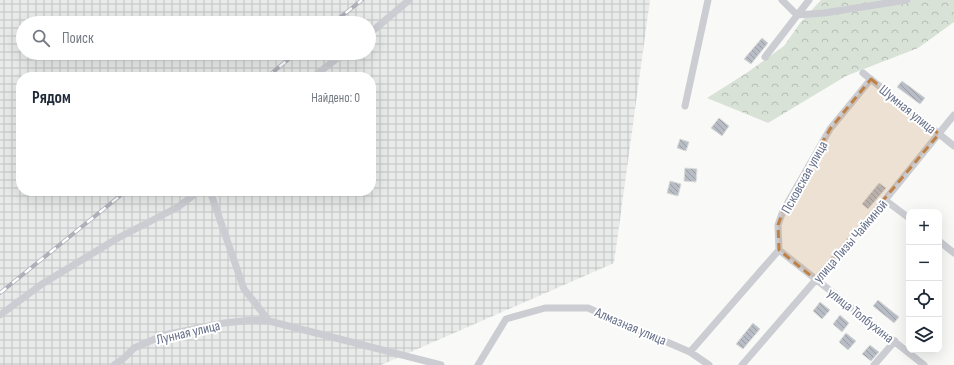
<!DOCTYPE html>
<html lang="ru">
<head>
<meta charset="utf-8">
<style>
  body { margin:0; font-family:"Sofia Sans Condensed",sans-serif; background:#f6f6f7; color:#1f2937 }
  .controls { position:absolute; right:12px; bottom:12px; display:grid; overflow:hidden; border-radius:8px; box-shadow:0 4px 16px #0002 }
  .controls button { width:36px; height:36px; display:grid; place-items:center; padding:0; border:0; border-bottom:1px solid #e0e1e3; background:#fff; color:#1f2937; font:20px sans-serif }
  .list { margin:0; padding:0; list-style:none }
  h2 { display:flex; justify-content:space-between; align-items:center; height:52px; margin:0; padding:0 16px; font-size:17px }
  h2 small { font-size:13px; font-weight:400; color:#747a83 }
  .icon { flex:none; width:22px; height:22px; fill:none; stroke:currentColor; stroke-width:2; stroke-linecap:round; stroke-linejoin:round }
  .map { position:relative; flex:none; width:954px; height:365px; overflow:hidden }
  .search { position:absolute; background:#fff; box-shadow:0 4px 16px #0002; left:16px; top:16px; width:360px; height:44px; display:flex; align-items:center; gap:10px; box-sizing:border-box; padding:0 14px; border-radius:22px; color:#747a83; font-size:15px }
  .panel { position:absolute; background:#fff; box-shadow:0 4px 16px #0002; left:16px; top:72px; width:360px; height:124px; border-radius:16px }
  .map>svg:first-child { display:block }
</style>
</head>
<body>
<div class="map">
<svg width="954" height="365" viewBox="0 0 954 365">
  <defs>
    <pattern id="industrial-grid" width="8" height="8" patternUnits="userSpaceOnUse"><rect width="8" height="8" fill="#e9eaea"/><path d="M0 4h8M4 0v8" fill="none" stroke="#c1c2c3"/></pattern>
    <pattern id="forest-crowns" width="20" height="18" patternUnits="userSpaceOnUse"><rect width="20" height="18" fill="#d9e2d7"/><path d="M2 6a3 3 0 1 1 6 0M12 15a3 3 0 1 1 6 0" fill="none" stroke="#b4bcb4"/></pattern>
    <pattern id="building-back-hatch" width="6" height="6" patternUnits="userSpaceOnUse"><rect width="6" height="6" fill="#b8bcc5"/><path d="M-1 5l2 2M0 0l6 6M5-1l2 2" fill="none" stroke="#999da6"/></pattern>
  </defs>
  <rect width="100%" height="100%" fill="#f9f9f7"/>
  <path fill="url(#industrial-grid)" fill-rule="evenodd" d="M0,0H650L614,263L381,365H0ZM23,23H369V53H23ZM21,77H371V191H21Z"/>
  <path fill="url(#forest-crowns)" d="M821,0H954V22L918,48L846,76L768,123L707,98L748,72L784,46L800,23Z"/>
  <path fill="url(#building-back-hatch)" stroke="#dadbd9" d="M762,38L768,43L751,64L744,59Z
    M902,81L925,98L920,104L897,87Z
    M719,118L729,126L722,136L711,128Z
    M680,139L689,142L686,151L677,148Z
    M685,168L697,169L696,182L684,181Z
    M670,181L681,184L678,196L667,193Z
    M879,183L886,188L868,209L862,204Z
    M878,300L899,317L894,323L873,306Z
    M820,302L830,310L822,319L813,311Z
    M840,315L849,323L842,332L833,324Z
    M753,323L760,329L743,349L736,344Z
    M846,333L856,341L848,350L839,342Z
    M870,345L879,352L871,361L862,354Z"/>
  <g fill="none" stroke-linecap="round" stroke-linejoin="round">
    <path stroke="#cccdd2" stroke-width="7" d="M782,0L797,15
      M797,15L824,13L907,0
      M369,34L409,0
      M765,57L809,0
      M863,73L954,146
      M313,77L344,53
      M685,106L708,0
      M210,191L244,289L269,321L441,365
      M885,200L909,218
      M939,241L954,253
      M779,250L924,365
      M0,315L42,284L118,238L178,207L199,191
      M690,352L779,250L778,225L783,211L830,129L871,79
      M114,365L124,358L134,348L164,335L224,323L253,320L269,321
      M478,365L506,319L545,308H588L690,352L709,365
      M742,365L885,200L954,115
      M874,365L895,341"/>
    <g stroke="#adb0b8" stroke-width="4">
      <path id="rail" d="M333,23L362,0
        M267,77L296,53
        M0,293L126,191"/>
    </g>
    <use href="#rail" stroke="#fff" stroke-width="2.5" stroke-dasharray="8" stroke-linecap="butt"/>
  </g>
  <path fill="#bf8246" fill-opacity="0.2" stroke="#bf8246" stroke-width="3" stroke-dasharray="8 5" stroke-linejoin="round" d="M871,79L939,134L816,280L779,250L778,225L783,211L830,129Z"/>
  <g text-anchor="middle" stroke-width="4" stroke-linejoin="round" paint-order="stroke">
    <g font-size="14" fill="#66708a" stroke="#fff">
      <text transform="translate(908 109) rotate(39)" y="5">Шумная улица</text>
      <text transform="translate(804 177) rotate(-61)" y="5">Псковская улица</text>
      <text transform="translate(850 241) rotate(-49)" y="5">улица Лизы Чайкиной</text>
      <text transform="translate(861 315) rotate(38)" y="5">улица Толбухина</text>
      <text transform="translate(631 326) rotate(23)" y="5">Алмазная улица</text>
      <text transform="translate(188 332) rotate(-13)" y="5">Лунная улица</text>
    </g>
  </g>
</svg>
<div class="controls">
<button>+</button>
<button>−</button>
<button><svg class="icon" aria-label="locate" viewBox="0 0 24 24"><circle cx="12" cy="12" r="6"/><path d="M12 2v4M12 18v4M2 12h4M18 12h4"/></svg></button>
<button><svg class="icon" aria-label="layers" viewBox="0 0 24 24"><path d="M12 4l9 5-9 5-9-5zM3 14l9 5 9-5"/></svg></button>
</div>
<div class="search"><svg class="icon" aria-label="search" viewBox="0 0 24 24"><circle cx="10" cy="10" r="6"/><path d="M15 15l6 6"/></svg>Поиск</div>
<section class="panel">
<h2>Рядом<small>Найдено: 0</small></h2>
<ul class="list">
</ul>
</section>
</div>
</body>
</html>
